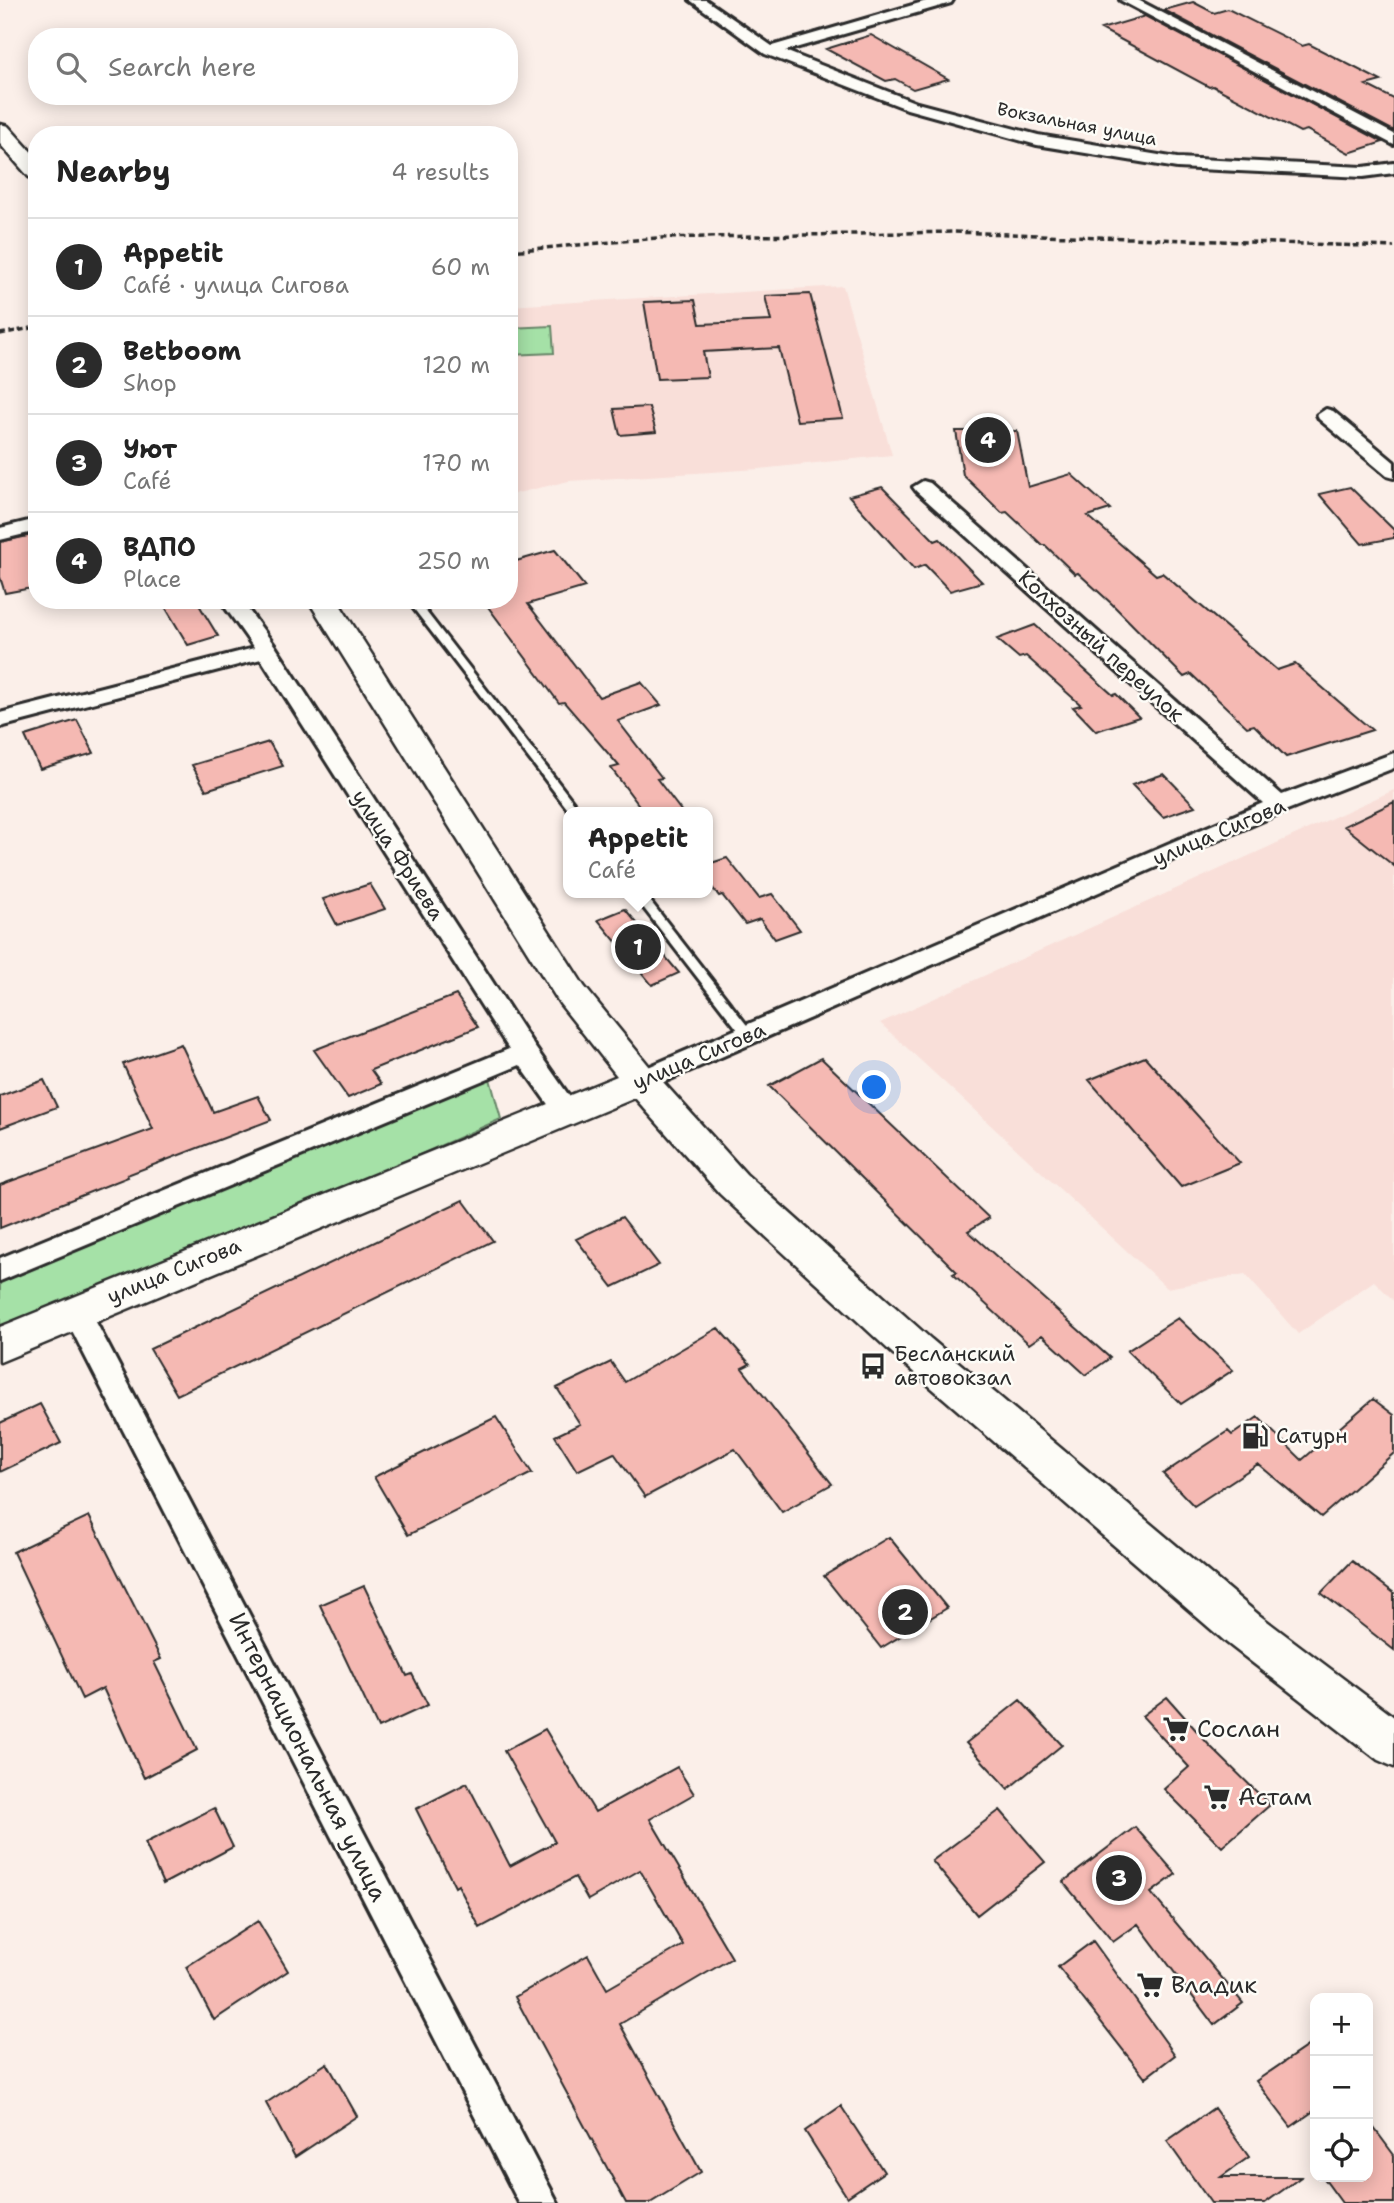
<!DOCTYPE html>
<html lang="en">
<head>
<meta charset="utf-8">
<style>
  body { margin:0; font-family:"Shantell Sans",sans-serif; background:#f6f6f6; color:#222 }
  .controls { position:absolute; right:21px; bottom:21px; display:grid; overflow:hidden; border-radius:14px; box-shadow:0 4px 18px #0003 }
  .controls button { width:63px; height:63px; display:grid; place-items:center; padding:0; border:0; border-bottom:2px solid #e0e0e0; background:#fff; color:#222; font:35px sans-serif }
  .you { position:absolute; left:875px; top:1088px; width:24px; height:24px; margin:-18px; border:5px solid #fff; border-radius:50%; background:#1a73e8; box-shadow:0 0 0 10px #1a73e833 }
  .badge { display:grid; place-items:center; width:46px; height:46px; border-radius:50%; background:#2b2b2b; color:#fff; font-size:23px; font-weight:700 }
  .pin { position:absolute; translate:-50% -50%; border:4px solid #fff; box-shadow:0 2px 7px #0006 }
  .popup { position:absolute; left:563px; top:807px; width:150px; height:91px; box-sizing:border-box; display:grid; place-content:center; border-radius:14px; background:#fff; filter:drop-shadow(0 2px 5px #0005); font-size:23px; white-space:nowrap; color:#767676 }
  .popup b { font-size:26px; color:#222 }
  .popup::after { content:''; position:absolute; left:50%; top:100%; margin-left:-14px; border:14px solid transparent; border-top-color:#fff }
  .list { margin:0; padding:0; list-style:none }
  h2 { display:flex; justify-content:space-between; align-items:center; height:91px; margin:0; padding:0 28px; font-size:30px }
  h2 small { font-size:23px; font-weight:400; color:#767676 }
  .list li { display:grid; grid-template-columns:46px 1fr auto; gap:21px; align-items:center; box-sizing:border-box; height:98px; padding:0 28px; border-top:2px solid #e0e0e0 }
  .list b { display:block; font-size:26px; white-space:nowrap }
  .list p { margin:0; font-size:23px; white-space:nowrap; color:#767676 }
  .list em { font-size:23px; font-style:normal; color:#767676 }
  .icon { flex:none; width:38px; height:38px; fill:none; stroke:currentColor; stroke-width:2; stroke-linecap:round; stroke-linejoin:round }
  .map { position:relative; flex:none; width:1394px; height:2203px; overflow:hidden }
  .search { position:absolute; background:#fff; box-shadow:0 4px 18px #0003; left:28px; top:28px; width:490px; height:77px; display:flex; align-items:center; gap:18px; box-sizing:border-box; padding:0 24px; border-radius:28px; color:#767676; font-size:26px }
  .panel { position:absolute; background:#fff; box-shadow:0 4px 18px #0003; left:28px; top:126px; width:490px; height:483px; border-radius:28px }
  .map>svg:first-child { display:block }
</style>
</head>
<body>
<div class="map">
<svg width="1394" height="2203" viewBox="0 0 1394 2203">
  <rect width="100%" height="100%" fill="#fbefe9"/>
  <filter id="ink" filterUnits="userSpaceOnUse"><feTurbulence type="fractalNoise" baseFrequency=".0143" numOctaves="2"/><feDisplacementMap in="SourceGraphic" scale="14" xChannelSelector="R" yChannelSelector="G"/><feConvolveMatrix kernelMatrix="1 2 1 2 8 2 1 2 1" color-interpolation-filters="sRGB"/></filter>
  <g filter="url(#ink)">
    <path fill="#f9dfd9" d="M843,286L892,455L759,469L569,481L509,495V306Z
      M1394,790V1301L1374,1281L1298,1334L1245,1274L1167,1288L880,1023Z"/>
    <path fill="#a5e1a7" stroke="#688669" stroke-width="2" d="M552,326L554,353L509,355V328Z
      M489,1075L501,1119L0,1339V1279Z"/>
    <path fill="#f5b9b3" stroke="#2b2b2b" stroke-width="2" d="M1193,2L1214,13L1228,9L1302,46L1309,44L1381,81L1366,85L1394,99V131L1164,10Z
      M1145,16L1383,142L1349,153L1307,130L1300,132L1213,86L1209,87L1101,29Z
      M871,35L948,79L913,89L895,79L886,81L826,49Z
      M810,294L843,418L797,421L779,348L703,352L708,377L657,379L644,302L695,300L700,324L771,321L765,296Z
      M649,407L656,432L620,435L614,409Z
      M956,431H1017L1028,487L1071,474L1110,509L1088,516L1156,575L1162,573L1277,670L1295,664L1372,730L1286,757L1254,725L1247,727L1191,674L1184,677L1112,604L1078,573L1075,574L1045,545H1042L1007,512L1002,513L963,475Z
      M882,487L935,541L940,539L982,582L950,591L925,565L914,569L849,496Z
      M1350,487L1394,530V538L1362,544L1319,494Z
      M37,534V587L5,593L0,577V542Z
      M555,550L585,587L528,604L599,697L641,682L661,705L618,721L662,778L657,779L682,812H644L611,768L619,766L564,702L559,703L483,600H509V563Z
      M161,600H196L218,636L188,645Z
      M1035,625L1113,695L1116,694L1139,717L1096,731L1073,707L1081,705L1026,656L1019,658L997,639Z
      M77,720L94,753L40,769L25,736Z
      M269,742L283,766L206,790L192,765Z
      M1164,774L1195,806L1163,817L1132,785Z
      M1394,802V866L1344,826Z
      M727,858L759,898L772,894L800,930L775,939L760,919L745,924L722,895L719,896L708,882V864Z
      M370,884L385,909L337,925L323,899Z
      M625,909L679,973L652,985L598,920Z
      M456,995L478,1027L371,1070L381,1084L348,1098L314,1050Z
      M181,1044L213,1112L258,1096L271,1120L127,1175L128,1177L0,1228V1185L153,1129L123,1064Z
      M1145,1057L1240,1163L1181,1187L1089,1080Z
      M821,1058L989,1218L968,1231L1110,1358L1086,1375L1042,1335L1029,1344L953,1274L957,1272L769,1086Z
      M44,1080L57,1107L0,1128V1096Z
      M463,1200L493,1241L177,1395L150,1349Z
      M622,1217L659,1265L613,1287L576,1239Z
      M1178,1318L1233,1370L1181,1404L1127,1351Z
      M718,1328L750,1364L742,1368L832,1484L782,1512L735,1449L645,1497L614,1453L577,1471L555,1436L580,1424L557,1388L611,1362L625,1382Z
      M1373,1399L1394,1415V1453L1321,1517L1258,1464L1194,1506L1163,1474L1228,1431L1232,1435L1258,1417L1302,1460Z
      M40,1404L61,1443L0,1472V1423Z
      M496,1417L532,1473L408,1535L374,1477Z
      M89,1516L161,1659L154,1662L197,1750L144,1778L103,1688L82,1699L13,1552Z
      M889,1537L947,1608L881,1648L824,1576Z
      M1352,1561L1394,1593V1650L1321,1593Z
      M364,1586L407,1676L412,1674L428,1705L378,1728L320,1605Z
      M1167,1697L1209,1745L1270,1805L1222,1847L1164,1789L1189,1767L1142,1716Z
      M1020,1700L1062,1745L1008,1789L966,1743Z
      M545,1729L595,1812L677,1767L694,1794L650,1819L732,1958L620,2024L701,2172L650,2203H626L515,1997L588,1955L607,1989L683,1945L640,1870L588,1900L575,1877L480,1928L458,1885L455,1887L416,1809L467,1783L510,1866L555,1842L504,1751Z
      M214,1808L233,1847L163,1884L145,1843Z
      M1000,1810L1045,1862L977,1915L932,1861Z
      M1135,1827L1176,1874L1151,1893L1243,2003L1214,2025L1138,1924L1113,1942L1063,1882Z
      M258,1921L288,1971L214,2020L186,1967Z
      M1093,1941L1175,2055L1145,2078L1058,1967Z
      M1315,2041V2110L1291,2127L1256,2081Z
      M327,2063L357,2116L295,2157L266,2103Z
      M841,2106L884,2172L847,2197L805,2131Z
      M1214,2108L1249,2157L1221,2177H1301L1265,2203H1211L1167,2141Z
      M1368,2120L1394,2155V2203H1342L1323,2177H1368Z"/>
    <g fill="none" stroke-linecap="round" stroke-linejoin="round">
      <g stroke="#2b2b2b" stroke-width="6">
        <path id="lane" d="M407,600H417L581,812H570Z
          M632,893H644L753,1033L755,1036L753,1039H745Z"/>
      </g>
      <g stroke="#2b2b2b" stroke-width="6">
        <path id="street" d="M690,0H706L772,46L930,0H953L951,3L785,51L917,103L1038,135L1177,158L1363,167L1394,163V173L1363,177L1177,168L1037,145L907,109L765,54Z
          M1120,0H1138L1394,134V145Z
          M1326,409L1333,411L1394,462V478L1387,476L1319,419L1317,415Z
          M923,481L930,483L1282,795L1394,753V768L1287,810L650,1088L641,1091L632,1088L628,1081L632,1074L1263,803L916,491L913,487Z
          M37,519V531L0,540V528Z
          M220,600H241L275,646L534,1046L579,1110L575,1117L566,1120L557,1117L520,1065L0,1281V1258L509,1049L261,659L0,727V713L254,648Z
          M76,1299L86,1303L558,2203H519L62,1311L66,1303Z"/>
      </g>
      <g stroke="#2b2b2b" stroke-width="5">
        <path id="secondary" d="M0,124L8,126L37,158V179L29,177L0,144Z
          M308,600H337L584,986L654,1072L746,1174L931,1339L1259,1615L1394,1717V1767L1378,1760L1227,1643L903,1363L720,1194L635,1098L0,1362V1327L617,1076L560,1004Z"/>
      </g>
      <use href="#lane" fill="#fdfcf7" fill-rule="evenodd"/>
      <use href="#street" fill="#fdfcf7" fill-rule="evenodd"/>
      <use href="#secondary" fill="#fdfcf7" fill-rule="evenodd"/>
      <path stroke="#2b2b2b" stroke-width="3.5" stroke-dasharray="6 3.5" stroke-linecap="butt" d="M509,251L658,238L952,232L1394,247
        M0,334L37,327"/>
    </g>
  </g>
  <defs>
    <g id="bus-bare" transform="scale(2.1)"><path d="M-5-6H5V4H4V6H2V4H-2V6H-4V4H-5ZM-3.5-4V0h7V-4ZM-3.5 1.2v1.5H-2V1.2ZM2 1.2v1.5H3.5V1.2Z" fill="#2b2b2b" stroke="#fdfcf7" stroke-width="2.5" paint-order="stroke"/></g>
    <g id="fuel-bare" transform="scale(2.1)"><path d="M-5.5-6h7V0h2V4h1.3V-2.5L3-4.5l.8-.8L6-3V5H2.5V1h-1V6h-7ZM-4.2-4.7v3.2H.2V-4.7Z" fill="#2b2b2b" stroke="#fdfcf7" stroke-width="2.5" paint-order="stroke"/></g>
    <g id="supermarket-bare" transform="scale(2.1)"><path d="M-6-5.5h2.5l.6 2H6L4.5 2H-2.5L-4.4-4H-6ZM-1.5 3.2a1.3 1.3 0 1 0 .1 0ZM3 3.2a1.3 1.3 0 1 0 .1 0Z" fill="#2b2b2b" stroke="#fdfcf7" stroke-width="2.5" paint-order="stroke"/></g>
  </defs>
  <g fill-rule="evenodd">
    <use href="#bus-bare" x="873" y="1366"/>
    <use href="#fuel-bare" x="1255" y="1436"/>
    <use href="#supermarket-bare" x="1176" y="1729"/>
    <use href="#supermarket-bare" x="1217" y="1797"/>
    <use href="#supermarket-bare" x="1150" y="1985"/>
  </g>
  <g text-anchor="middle" stroke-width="5" stroke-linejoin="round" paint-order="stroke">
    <g font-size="18" fill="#2b2b2b" stroke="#fdfcf7">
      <text transform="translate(1077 124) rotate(11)" y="6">Вокзальная улица</text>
    </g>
    <g font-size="21" fill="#2b2b2b" stroke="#fdfcf7">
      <text transform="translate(1101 646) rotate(42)" y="7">Колхозный переулок</text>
      <text transform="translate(1219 832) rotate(-23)" y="7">улица Сигова</text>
      <text transform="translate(398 855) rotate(57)" y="7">улица Фриева</text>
      <text transform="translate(699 1056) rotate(-23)" y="7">улица Сигова</text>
      <text transform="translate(174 1271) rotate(-22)" y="7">улица Сигова</text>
    </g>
    <g font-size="21" fill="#2b2b2b" stroke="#fdfcf7" text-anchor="start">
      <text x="894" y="1361">Бесланский<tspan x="894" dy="24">автовокзал</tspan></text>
      <text x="1276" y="1443">Сатурн</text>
    </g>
    <g font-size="24" fill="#2b2b2b" stroke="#fdfcf7" text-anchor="start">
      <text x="1197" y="1737">Сослан</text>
      <text x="1238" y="1805">Астам</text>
      <text x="1171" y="1993">Владик</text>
    </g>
    <g font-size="24" fill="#2b2b2b" stroke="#fdfcf7">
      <text transform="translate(308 1757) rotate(63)" y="8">Интернациональная улица</text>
    </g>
  </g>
</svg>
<div class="controls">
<button>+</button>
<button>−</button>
<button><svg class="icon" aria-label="locate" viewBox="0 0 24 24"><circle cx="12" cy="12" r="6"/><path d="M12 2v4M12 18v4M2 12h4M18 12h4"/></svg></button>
</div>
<div class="you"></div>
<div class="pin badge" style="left:638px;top:947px">1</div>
<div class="popup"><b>Appetit</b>Café</div>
<div class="pin badge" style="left:905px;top:1612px">2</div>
<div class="pin badge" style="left:1119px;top:1878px">3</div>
<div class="pin badge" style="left:988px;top:440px">4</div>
<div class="search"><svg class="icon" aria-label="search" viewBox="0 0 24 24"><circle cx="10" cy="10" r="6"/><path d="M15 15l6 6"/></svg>Search here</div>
<section class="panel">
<h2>Nearby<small>4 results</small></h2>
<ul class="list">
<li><span class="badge">1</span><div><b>Appetit</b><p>Café · улица Сигова</p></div><em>60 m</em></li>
<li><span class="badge">2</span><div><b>Betboom</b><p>Shop</p></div><em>120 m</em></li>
<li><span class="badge">3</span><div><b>Уют</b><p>Café</p></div><em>170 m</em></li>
<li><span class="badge">4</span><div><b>ВДПО</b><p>Place</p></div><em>250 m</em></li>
</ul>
</section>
</div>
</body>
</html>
